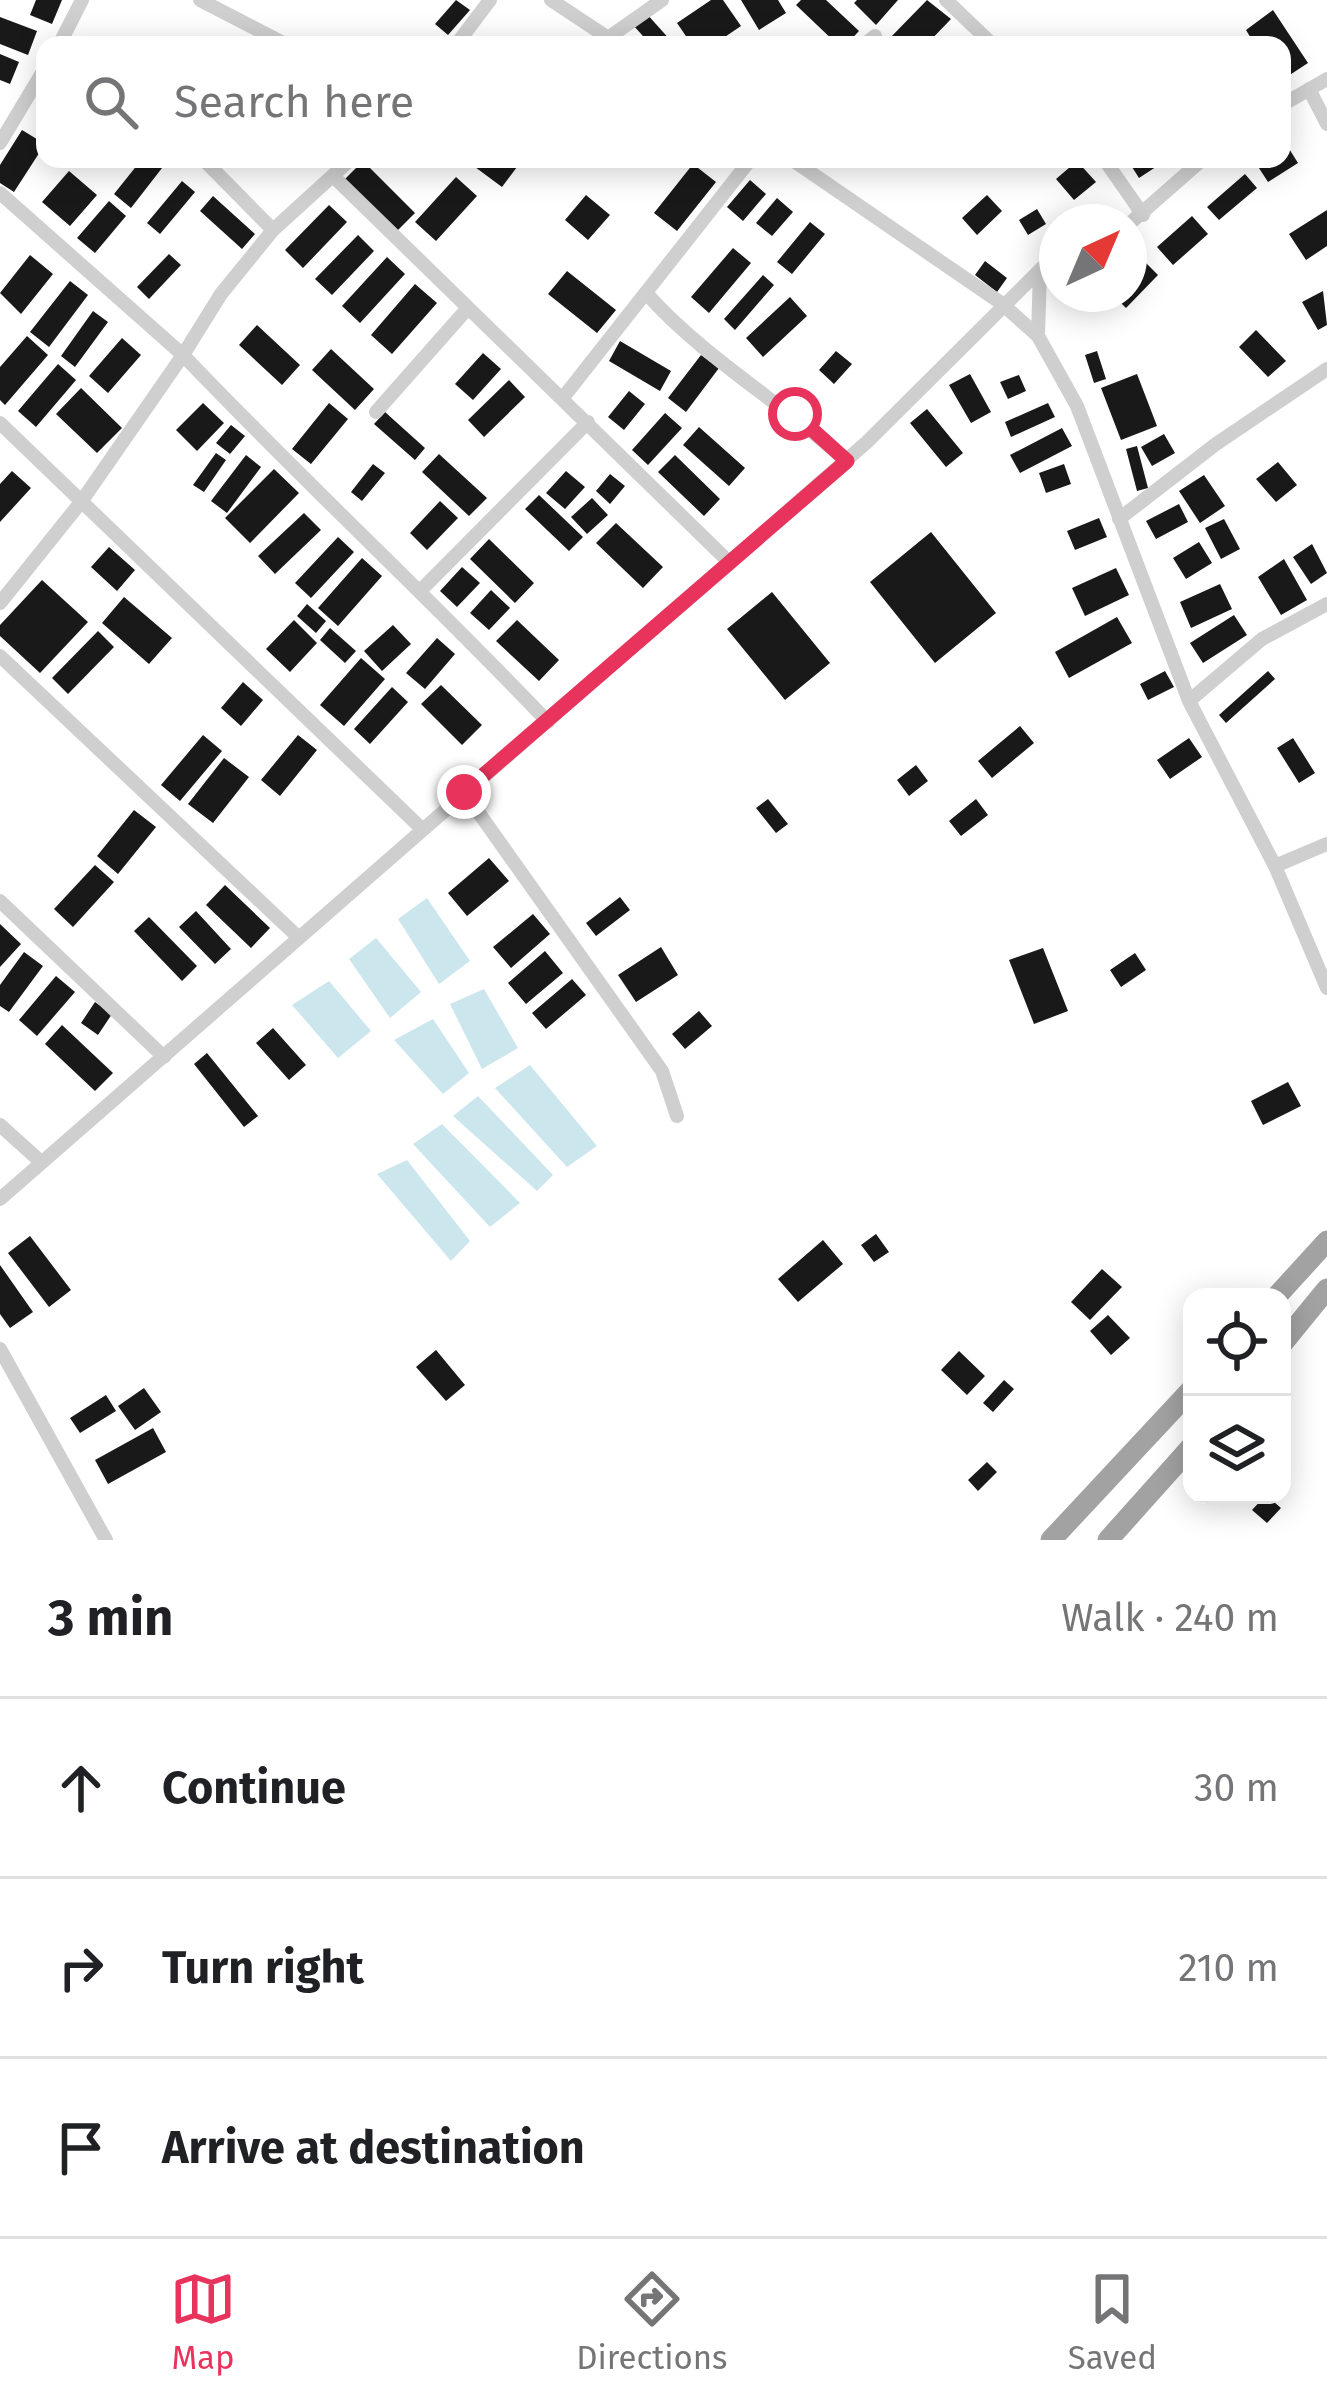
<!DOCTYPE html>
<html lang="en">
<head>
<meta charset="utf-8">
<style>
  body { margin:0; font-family:"Fira Sans",sans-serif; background:#f6f6f6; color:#202124 }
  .controls { position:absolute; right:36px; bottom:36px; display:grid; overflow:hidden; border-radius:24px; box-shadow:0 6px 30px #0003 }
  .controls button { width:108px; height:108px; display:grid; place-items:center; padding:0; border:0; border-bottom:3px solid #e0e0e0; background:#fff; color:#202124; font:60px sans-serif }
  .compass { position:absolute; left:1039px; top:204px; width:108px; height:108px; border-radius:50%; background:#fff; box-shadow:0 6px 30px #0003; rotate:44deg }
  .stop { position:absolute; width:36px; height:36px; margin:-27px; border:9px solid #e8345c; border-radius:50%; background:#fff }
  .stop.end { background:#e8345c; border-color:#fff; box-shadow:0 3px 12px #0008 }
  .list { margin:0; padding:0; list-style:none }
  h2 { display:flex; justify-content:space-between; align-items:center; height:156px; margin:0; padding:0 48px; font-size:51px }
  h2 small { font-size:39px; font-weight:400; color:#757577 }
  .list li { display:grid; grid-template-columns:78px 1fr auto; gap:36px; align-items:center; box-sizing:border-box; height:180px; padding:0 48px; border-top:3px solid #e0e0e0 }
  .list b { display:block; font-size:45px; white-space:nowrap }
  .list em { font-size:39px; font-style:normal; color:#757577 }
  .icon { flex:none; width:66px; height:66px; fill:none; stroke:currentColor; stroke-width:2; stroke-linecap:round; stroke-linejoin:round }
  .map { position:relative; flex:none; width:1327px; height:1540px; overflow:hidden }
  .search { position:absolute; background:#fff; box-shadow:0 6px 30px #0003; left:36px; right:36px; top:36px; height:132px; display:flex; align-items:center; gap:30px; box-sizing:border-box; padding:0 42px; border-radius:24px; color:#757577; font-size:45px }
  .sheet { height:696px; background:#fff }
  nav { display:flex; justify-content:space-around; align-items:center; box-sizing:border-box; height:168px; border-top:3px solid #e0e0e0; background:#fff; font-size:33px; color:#757577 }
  nav a { display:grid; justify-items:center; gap:6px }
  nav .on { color:#e8345c }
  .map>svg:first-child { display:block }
</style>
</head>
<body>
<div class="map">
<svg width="1327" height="1540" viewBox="0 0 1327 1540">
  <rect width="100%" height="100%" fill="#fff"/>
  <path fill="#cce6ee" d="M427,898L470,961L439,984L398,919Z
    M376,938L421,992L390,1018L349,959Z
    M329,981L371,1031L338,1058L292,1005Z
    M484,989L518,1048L482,1069L450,1004Z
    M433,1019L469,1073L443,1094L394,1040Z
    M530,1065L597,1146L567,1167L495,1088Z
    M478,1096L553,1175L537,1191L453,1116Z
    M442,1124L520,1203L490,1227L413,1144Z
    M407,1160L470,1241L451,1261L377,1174Z"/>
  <path fill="#191919" d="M36,0H62L52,24L30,15Z
    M456,0L470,10L448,35L435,24Z
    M711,0H723L741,26L713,45H692L677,23Z
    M741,0H778L786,13L759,30Z
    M801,0H826L859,31L846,45H838L796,5Z
    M857,0H898L876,25L854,3Z
    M927,0L951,19L926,45H897L890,38Z
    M1273,10L1308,63L1282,80V45H1255L1246,30Z
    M646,13L672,42L669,45H651L633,25Z
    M0,17L37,31L28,55L0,44Z
    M0,54L19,62L10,84L0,80Z
    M22,130L45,144L14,192L0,183V165Z
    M1288,147L1298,163L1268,182L1257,165L1282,159Z
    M142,159H169L131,208L114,194Z
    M481,159H523L502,187L475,167Z
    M1127,159H1168L1139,178Z
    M363,161L415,213L397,231L345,179Z
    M1077,161L1096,182L1074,200L1056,179Z
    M693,164L716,182L677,231L654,213Z
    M69,171L97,195L70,226L42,202Z
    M1245,174L1257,188L1219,220L1207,207Z
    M456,177L477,196L436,241L415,222Z
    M750,180L766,194L743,221L727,207Z
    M182,181L195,192L160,234L147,223Z
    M586,195L610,215L588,240L565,220Z
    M987,195L1002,211L977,235L962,218Z
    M213,196L255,234L242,249L200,211Z
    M777,198L793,212L772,236L756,223Z
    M109,201L126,216L95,253L77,238Z
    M329,205L347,222L303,268L285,250Z
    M1037,209L1046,224L1028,235L1019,220Z
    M1327,210V246L1306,260L1289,234Z
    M1192,216L1208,234L1173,265L1157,247Z
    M810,222L825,234L792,274L777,262Z
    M358,235L374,251L332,295L315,279Z
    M733,248L751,263L709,313L691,297Z
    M169,254L181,265L149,299L137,287Z
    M1137,254L1158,275L1126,308L1112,294H1129V262Z
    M30,255L53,274L21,314L0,293Z
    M387,257L405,274L360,323L342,306Z
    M985,261L1007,278L997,292L975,275Z
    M567,271L616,310L597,333L548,294Z
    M763,275L774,285L735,330L724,319Z
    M70,281L88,295L49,347L30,332Z
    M415,284L437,303L392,354L371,335Z
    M1323,291L1327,325L1318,330L1302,302Z
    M790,297L807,316L763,357L746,338Z
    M93,311L108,322L75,367L61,356Z
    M257,325L300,365L282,385L239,345Z
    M1256,330L1286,361L1268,377L1239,347Z
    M27,336L48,355L5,405L0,400V367Z
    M122,338L141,355L108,393L89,376Z
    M620,341L671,371L660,391L609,361Z
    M331,349L374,389L355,410L312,370Z
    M836,351L852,364L834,384L819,370Z
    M1097,351L1106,379L1094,383L1085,355Z
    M483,353L501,369L473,400L455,384Z
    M701,355L719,368L686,412L668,398Z
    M58,364L76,380L36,427L18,411Z
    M970,374L991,412L971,423L949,385Z
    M1137,374L1157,426L1121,440L1101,388Z
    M1019,375L1026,391L1008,399L1000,382Z
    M509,380L525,397L484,437L468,420Z
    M81,388L122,428L97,453L56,414Z
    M629,391L645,404L624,430L608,417Z
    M203,403L224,423L197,451L176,430Z
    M329,403L348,419L311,464L292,449Z
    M1048,403L1055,417L1011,437L1005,422Z
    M927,409L963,453L946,467L910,423Z
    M385,412L425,448L415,460L374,424Z
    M665,413L682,428L648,465L632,450Z
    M231,425L245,436L230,454L216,443Z
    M699,427L745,468L729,486L683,445Z
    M1062,428L1072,446L1020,473L1010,455Z
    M1164,434L1175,453L1152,466L1141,447Z
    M1137,446L1148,488L1137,491L1126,449Z
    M216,453L226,460L204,492L193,485Z
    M439,454L487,498L469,516L422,472Z
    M246,455L261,467L227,513L211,501Z
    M675,455L720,499L704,516L658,472Z
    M1278,462L1297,485L1276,502L1256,479Z
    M373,464L385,473L362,501L351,492Z
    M1064,464L1071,484L1046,493L1039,473Z
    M274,469L299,493L250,543L225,518Z
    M12,471L31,488L0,522V484Z
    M566,471L585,487L565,509L546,493Z
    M610,474L625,486L610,504L596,491Z
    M1204,475L1225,506L1200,523L1179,491Z
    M539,495L583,537L569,551L525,509Z
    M592,498L608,515L587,534L571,517Z
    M440,501L458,518L427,550L410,533Z
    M1179,504L1188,522L1156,539L1146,521Z
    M304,513L321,530L275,574L258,556Z
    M1099,518L1107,537L1075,550L1067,531Z
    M1224,519L1240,549L1221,559L1205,528Z
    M616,523L663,567L643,588L596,543Z
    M931,532L996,613L935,663L870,582Z
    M338,537L354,552L311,598L295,583Z
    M489,539L534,583L515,603L470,559Z
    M1199,542L1212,563L1186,579L1173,558Z
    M1312,544L1327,573L1311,584L1293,557Z
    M109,547L135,570L117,591L91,567Z
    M362,558L382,576L338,626L318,608Z
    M1284,559L1307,600L1281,615L1258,577Z
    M462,567L480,583L457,607L440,591Z
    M1116,568L1129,595L1085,616L1072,588Z
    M42,580L88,622L40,673L0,636V625Z
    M1220,584L1232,609L1191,628L1180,602Z
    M491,590L510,608L489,630L470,613Z
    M772,592L830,663L785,700L727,629Z
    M124,597L172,638L149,664L102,623Z
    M307,604L326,621L316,633L297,616Z
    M1234,615L1247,635L1203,663L1190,643Z
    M1117,617L1132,643L1069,678L1055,652Z
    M294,620L317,643L290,672L266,649Z
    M517,620L559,660L539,681L496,641Z
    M393,625L411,644L382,671L364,651Z
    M330,628L356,651L345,663L320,640Z
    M98,631L114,647L68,694L52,678Z
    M437,638L455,654L425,689L406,673Z
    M361,658L385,679L344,726L320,705Z
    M1165,671L1174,687L1148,700L1140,684Z
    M1268,671L1275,679L1226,723L1219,715Z
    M243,682L263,700L241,726L221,708Z
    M441,685L482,725L462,745L421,704Z
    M392,687L408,702L370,744L354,729Z
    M1020,726L1034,743L992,778L978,761Z
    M203,735L222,751L180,801L161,785Z
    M298,735L317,750L280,796L261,780Z
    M1189,738L1202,757L1170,779L1157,760Z
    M1293,738L1315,773L1299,783L1277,748Z
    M224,758L249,777L213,823L188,804Z
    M916,765L928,781L909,796L897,780Z
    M768,799L788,824L776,833L756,808Z
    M976,799L988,815L961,836L949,821Z
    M134,810L156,827L118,874L97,856Z
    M489,858L509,881L467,916L448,893Z
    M95,865L114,882L73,927L54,909Z
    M225,885L270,928L251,948L206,905Z
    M620,897L630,910L596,936L586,923Z
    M196,911L231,949L215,964L179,927Z
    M533,914L550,934L511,968L493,947Z
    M149,917L197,966L182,981L134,931Z
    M0,924L21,944L0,967Z
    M661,947L678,975L636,1002L618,975Z
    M1043,948L1068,1011L1034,1024L1009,960Z
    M545,951L563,973L526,1004L508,983Z
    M24,952L43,966L9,1012L0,1006V985Z
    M1135,953L1146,970L1121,987L1110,970Z
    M56,976L75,992L37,1036L19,1020Z
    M572,979L586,995L546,1029L532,1013Z
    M95,1002L112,1014L98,1035L81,1023Z
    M699,1011L712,1026L685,1049L672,1034Z
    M62,1025L113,1073L95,1091L45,1044Z
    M273,1028L306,1065L289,1080L256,1043Z
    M207,1053L258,1116L244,1127L194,1064Z
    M1288,1082L1301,1106L1263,1125L1251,1101Z
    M876,1234L889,1252L874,1262L861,1245Z
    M30,1236L71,1290L49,1307L8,1253Z
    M823,1240L843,1264L798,1302L778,1279Z
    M0,1265L33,1312L10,1328L0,1314Z
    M1102,1269L1122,1287L1090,1320L1071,1302Z
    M1108,1315L1130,1338L1111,1355L1090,1331Z
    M436,1350L465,1385L446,1401L416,1367Z
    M959,1351L985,1376L967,1395L941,1370Z
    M1004,1380L1014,1389L993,1412L983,1403Z
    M144,1388L161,1412L135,1430L118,1406Z
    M106,1395L116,1411L80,1433L70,1418Z
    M153,1428L166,1452L108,1484L95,1460Z
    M987,1462L997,1472L978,1491L968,1480Z
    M1266,1495L1281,1508L1267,1523L1252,1510Z"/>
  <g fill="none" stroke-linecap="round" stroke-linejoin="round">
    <path stroke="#cfcfcf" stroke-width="14" d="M200,0L287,45
      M551,0L619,45
      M946,0L993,45
      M608,38L662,0
      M59,45L82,0
      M456,45L490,0
      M864,45L875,36
      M1309,89L1327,124
      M1282,105L1327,79
      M0,143L45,68
      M203,159L273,230
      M791,159L1001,303L1038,336L1077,406L1189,701L1275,866L1327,988
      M1104,159L1143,215
      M334,177L729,562
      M0,193L183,355L221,294L273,230L351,159
      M1129,224L1203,159
      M646,293C704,358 782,403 847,461
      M1038,336L1040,270
      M562,399L751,159
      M376,412L467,309
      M0,423L421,828
      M1119,519L1216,444L1327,369
      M422,589L588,422
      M0,603L81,502L183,355C302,480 429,597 548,722
      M0,656L297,936
      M1189,701L1262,639L1327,604
      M464,792L662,1071L677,1116
      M1275,866L1327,844
      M0,901L164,1057
      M0,1125L41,1162
      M0,1199L867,442L1057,253
      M0,1349L106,1540"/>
    <path stroke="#a2a2a2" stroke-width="21" d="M1276,1297L1327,1241
      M1282,1344L1327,1289
      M1051,1540L1192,1389
      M1108,1540L1192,1446"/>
  </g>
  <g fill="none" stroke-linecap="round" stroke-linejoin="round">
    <path stroke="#e8345c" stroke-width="15" d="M464,792L847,461L795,414"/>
  </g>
</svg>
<div class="controls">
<button><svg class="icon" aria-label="locate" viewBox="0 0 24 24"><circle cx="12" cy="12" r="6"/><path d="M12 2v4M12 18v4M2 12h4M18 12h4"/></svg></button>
<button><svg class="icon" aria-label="layers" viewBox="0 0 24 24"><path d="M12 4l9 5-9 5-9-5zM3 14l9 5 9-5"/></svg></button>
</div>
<svg class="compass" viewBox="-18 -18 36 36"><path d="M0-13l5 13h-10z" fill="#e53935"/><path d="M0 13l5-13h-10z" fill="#757577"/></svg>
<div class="stop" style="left:795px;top:414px"></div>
<div class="stop end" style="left:464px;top:792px"></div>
<div class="search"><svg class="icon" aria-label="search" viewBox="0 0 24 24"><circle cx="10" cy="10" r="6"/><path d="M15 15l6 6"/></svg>Search here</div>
</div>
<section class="sheet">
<h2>3 min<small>Walk · 240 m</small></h2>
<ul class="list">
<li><svg class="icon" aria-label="ahead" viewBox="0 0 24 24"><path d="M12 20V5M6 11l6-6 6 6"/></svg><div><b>Continue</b></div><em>30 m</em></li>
<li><svg class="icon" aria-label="right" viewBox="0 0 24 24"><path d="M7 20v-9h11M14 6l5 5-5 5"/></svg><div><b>Turn right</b></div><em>210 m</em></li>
<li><svg class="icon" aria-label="arrive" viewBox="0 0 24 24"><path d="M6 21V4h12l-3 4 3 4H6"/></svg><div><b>Arrive at destination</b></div></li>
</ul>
</section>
<nav>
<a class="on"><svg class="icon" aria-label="map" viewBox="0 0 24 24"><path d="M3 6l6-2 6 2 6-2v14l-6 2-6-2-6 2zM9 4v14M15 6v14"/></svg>Map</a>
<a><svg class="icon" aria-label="directions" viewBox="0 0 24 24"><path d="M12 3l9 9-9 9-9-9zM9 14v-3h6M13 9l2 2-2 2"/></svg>Directions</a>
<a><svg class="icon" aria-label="saved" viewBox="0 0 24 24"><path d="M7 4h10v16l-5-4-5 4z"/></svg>Saved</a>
</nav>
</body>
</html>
